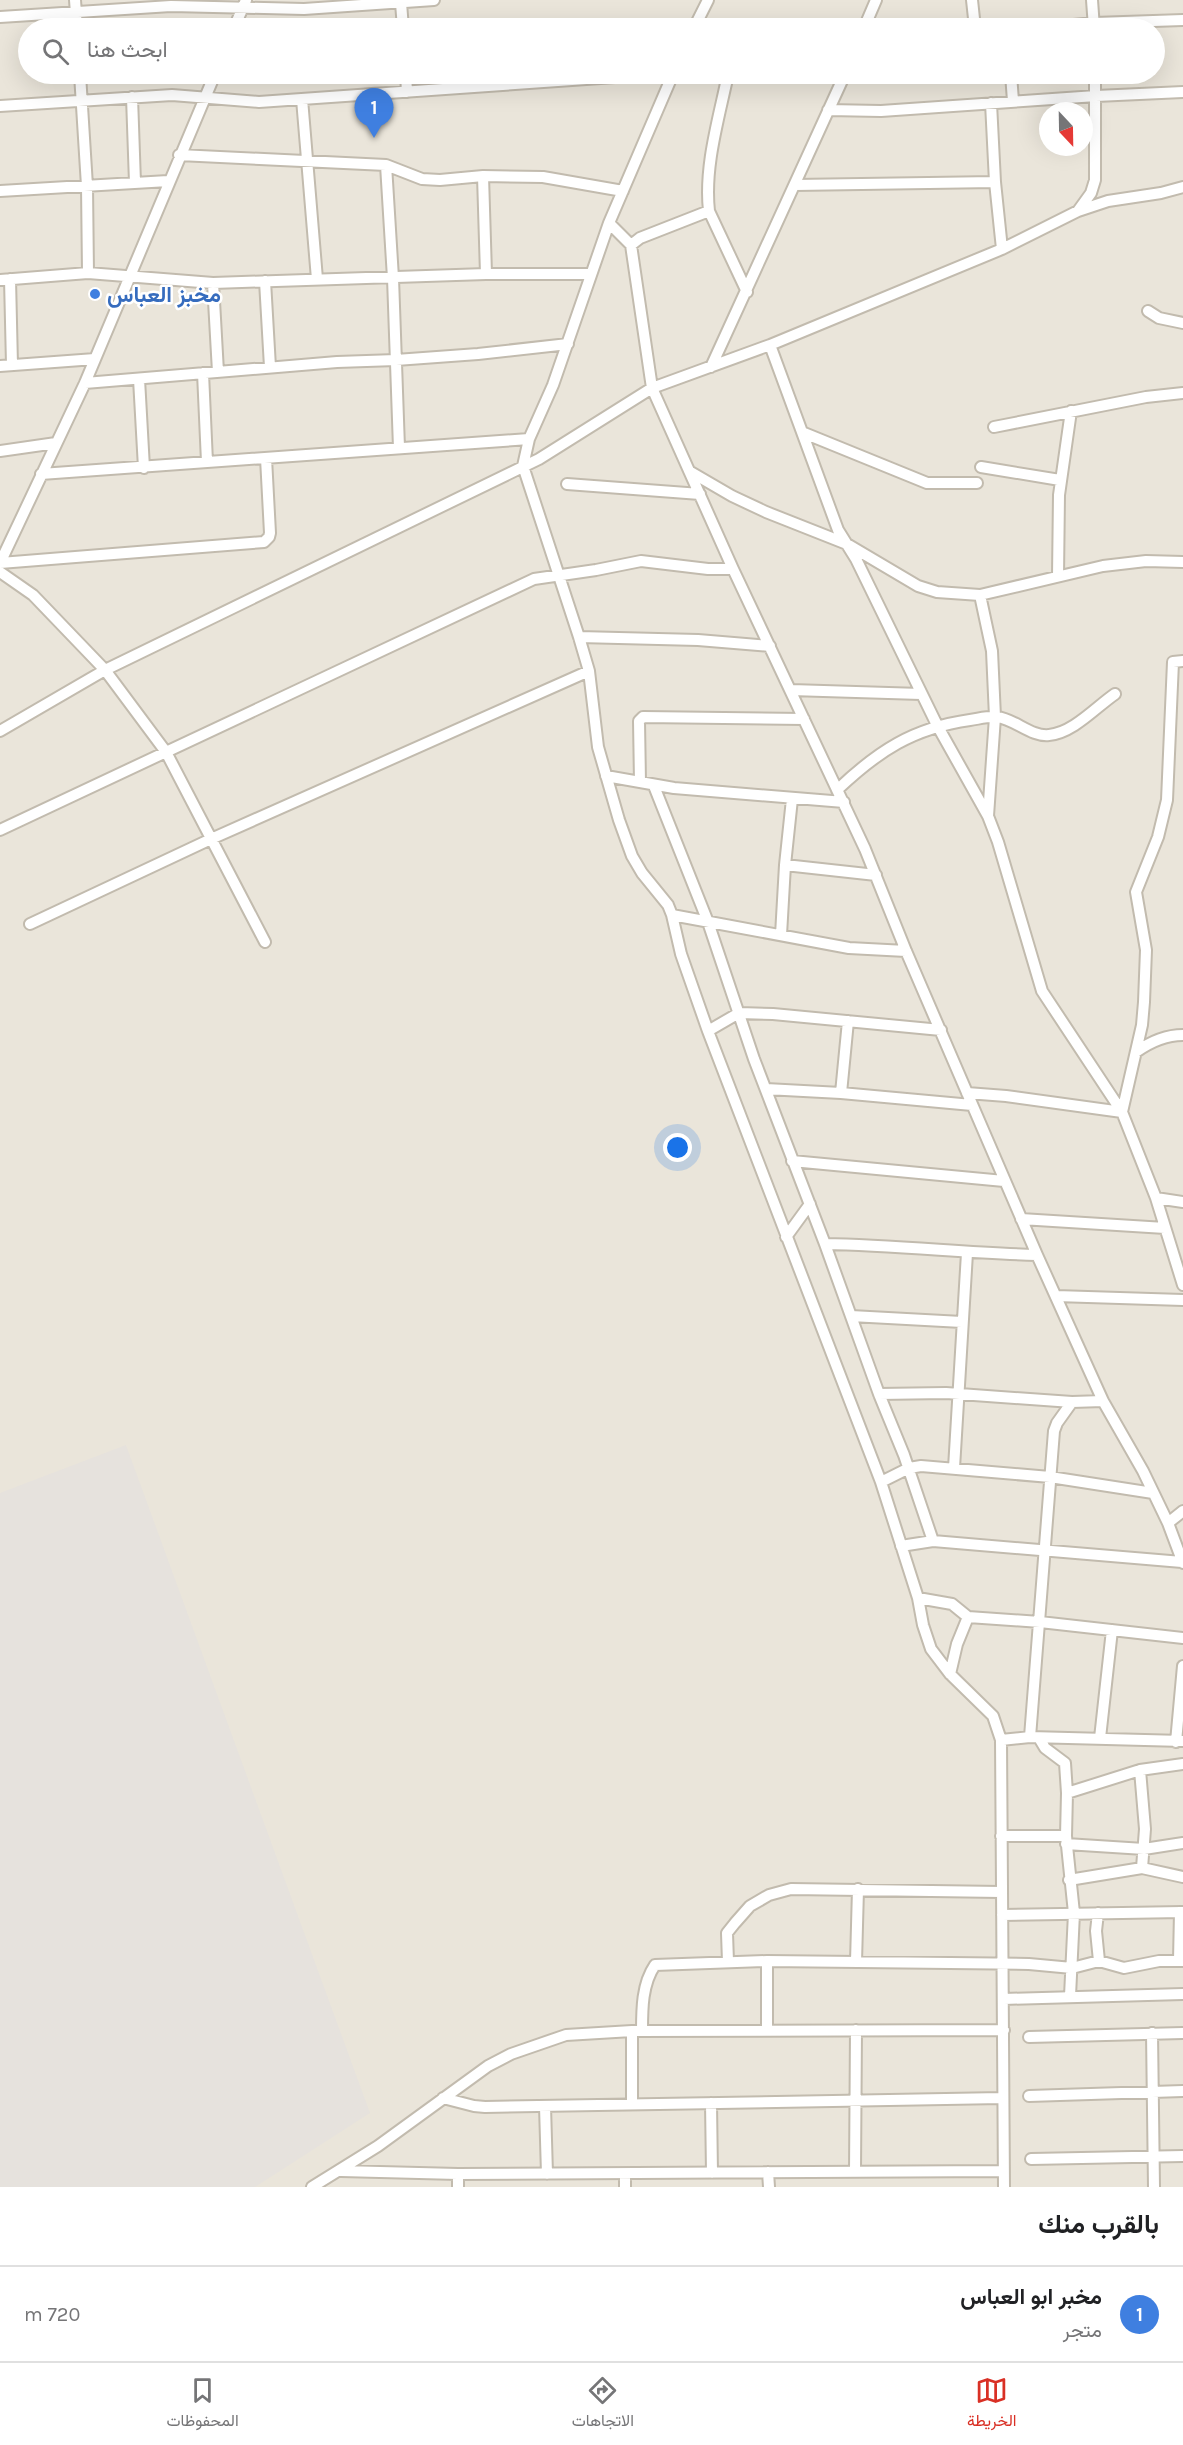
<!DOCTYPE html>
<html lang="ar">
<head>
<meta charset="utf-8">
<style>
  body { margin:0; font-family:Karla,Vazirmatn,sans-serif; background:#f2f2f2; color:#202124; direction:rtl }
  .compass { position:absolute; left:1039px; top:102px; width:54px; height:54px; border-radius:50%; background:#fff; box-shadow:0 6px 24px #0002; rotate:158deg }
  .you { position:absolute; left:678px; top:1148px; width:21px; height:21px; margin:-15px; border:4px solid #fff; border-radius:50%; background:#1a73e8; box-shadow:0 0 0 9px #1a73e833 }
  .badge { display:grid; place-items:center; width:39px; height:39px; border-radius:50%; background:#d93025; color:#fff; font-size:20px; font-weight:700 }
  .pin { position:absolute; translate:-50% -50px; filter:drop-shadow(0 2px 3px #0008) }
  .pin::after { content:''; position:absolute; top:32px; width:21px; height:18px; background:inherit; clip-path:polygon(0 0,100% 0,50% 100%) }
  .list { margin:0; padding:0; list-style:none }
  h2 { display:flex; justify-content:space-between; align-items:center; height:78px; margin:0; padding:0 24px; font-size:26px }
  h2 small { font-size:20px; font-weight:400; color:#757577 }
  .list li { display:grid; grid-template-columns:39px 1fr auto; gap:18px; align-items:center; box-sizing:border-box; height:96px; padding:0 24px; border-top:2px solid #e0e0e0 }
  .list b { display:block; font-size:22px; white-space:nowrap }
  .list p { margin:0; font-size:20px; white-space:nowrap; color:#757577 }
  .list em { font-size:20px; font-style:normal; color:#757577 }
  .icon { flex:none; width:33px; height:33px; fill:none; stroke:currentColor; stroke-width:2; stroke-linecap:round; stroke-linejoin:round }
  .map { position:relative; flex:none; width:1183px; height:2187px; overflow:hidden; direction:ltr }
  .search { position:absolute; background:#fff; box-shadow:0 6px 24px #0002; left:18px; right:18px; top:18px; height:66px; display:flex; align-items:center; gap:15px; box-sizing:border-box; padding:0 21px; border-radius:33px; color:#757577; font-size:22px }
  .sheet { height:174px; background:#fff }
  nav { display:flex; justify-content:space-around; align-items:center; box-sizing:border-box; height:84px; border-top:2px solid #e0e0e0; background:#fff; font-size:16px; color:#757577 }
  nav a { display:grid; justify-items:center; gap:3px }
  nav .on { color:#d93025 }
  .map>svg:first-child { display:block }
</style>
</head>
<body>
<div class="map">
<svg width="1183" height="2187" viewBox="0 0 1183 2187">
  <rect width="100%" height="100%" fill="#f6f3ec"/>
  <path fill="#eae5da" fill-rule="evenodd" d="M0,0H1183V2187H0ZM28,28H1154V74H28ZM1048,111H1084V147H1048Z"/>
  <path fill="#e6e2dd" d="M126,1445L370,2113L255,2187H0V1493Z"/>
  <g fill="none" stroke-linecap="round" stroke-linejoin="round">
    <g stroke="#c2bbae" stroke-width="14">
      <path id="minor" d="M75,0L77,28
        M972,0L975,28
        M1092,0L1094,28
        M401,3L403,28
        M0,17L171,6L304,9L434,0
        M234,28L246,0
        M694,28L708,0
        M864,28L876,0
        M1042,28L1094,23L1183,20
        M80,74L87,186L88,273
        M406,74L407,92
        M673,74L609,223L553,385L529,439L523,466L579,637L589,671L598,747L619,820L632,856L642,873L668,905L672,915L681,954L708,1031L881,1482L918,1598L923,1625L931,1649L950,1674L993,1716L1001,1740L1004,2187
        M728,74C719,118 704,166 709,211L747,292
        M1011,74L1013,101
        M132,97L135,183
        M302,99L317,279
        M991,103L995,182L1002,249
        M0,106L172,95L259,102L658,74
        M828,110L881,111L1096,96L1183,92
        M179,155L386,165L422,179L440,180L483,176L543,177L623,191
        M386,165L393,278L399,448
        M483,176L486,274
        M795,185L995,182
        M0,191L168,181
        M1078,211L1091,193L1095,180V74
        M609,223L631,245L652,388L733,569L865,849L906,951L1037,1255L1103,1401L1143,1471L1168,1523L1183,1563
        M631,245L640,238L709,211
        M10,279L12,365
        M0,280L88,273L213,283L486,274H591
        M265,281L270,367
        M213,283L218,372
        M1148,311L1159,318L1183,323
        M770,345L838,530L856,559L937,725L988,816L998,842L1042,991L1122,1112L1156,1198L1183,1285
        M0,366L95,359
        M711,367L845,74
        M203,373L207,462
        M139,379L144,468
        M85,383L337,362L396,360L478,354L568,344
        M994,427L1146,397L1183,393
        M804,433L927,483H977
        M0,451L56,443
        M981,467L1060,480
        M689,471L732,496L766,512L847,544L918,586L937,592L980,595L1103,566L1146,561L1183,562
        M41,474L529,439
        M567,484L700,494
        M0,563L85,383L215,74
        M0,563L264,542L269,537L270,533L266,458
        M0,572L33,595L105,670L166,752L265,942
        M1058,576L1059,495L1071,411
        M980,595L992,651L995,717L988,816
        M579,637L698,640L770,646
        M791,690L921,694
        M0,731L105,670L539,459L652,388L770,345L1002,249L1078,211L1108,201L1161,193L1183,187
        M606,776L674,788L844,802
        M640,782L639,721L643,717L804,719
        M654,786L708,922L754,1059L825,1244L879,1394L904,1455L933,1541
        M837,790C878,751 913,728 970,720C978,719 988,716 997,717C1015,719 1031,737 1049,735C1073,733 1096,707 1115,694
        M0,830L534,579L596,570L641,561L708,569H733
        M785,865L876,875
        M672,915L849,948L906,951
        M30,924L211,839L589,671
        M781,935L785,865L792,799
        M708,1031L739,1013L773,1014L941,1030
        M1136,1052C1150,1042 1165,1035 1183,1035
        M766,1089L841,1093L972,1105
        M841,1093L848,1021
        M967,1093L1006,1096L1122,1112L1142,1025L1144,1002L1146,950L1136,892L1158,837L1167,800L1173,662L1183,661
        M792,1161L1004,1181
        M1156,1198L1183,1202
        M1021,1219L1165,1228
        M786,1237L810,1204
        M825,1244C896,1245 966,1253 1037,1255
        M1056,1296L1183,1300
        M851,1316L962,1322
        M879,1394L946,1393L1072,1402L1103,1401
        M954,1468L967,1253
        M881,1482L909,1468L921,1466L1050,1477L1153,1493
        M1168,1523L1183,1511
        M901,1546L933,1541L1182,1562
        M918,1598L952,1604L968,1617L1040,1622L1183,1638
        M950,1674L957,1644L968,1617
        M1030,1737L1054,1431L1057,1423L1072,1402
        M1039,1738L1045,1748L1065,1763L1067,1793L1066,1836L1074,1913L1070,1996
        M1100,1738L1112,1630
        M1001,1740L1030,1737L1183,1741
        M1176,1742L1183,1666
        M1140,1770L1145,1829L1142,1868
        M1067,1793L1140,1770L1183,1764
        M1001,1836H1066
        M1066,1844L1144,1849L1183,1843
        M1069,1880L1142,1868L1183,1877
        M1098,1913L1096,1931L1099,1961
        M1002,1915L1183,1912
        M1179,1960L1180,1912
        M767,1961V2030
        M728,1962L727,1933L735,1923L750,1906L769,1895L791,1889L1001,1892
        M856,1962L858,1889
        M1004,1999L1183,1994
        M642,2031C642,2009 642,1984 655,1965L767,1961L1029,1964L1072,1968L1099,1961L1124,1968L1159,1961H1183
        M1152,2033L1154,2187
        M1029,2037L1183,2033
        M1029,2096L1183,2091
        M443,2098L474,2106L485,2107L1002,2098
        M711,2103L712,2173
        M632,2104V2031
        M545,2106L547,2174
        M1031,2159L1183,2156
        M341,2171L458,2174L1003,2171
        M768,2172L769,2187
        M855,2172L856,2030
        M625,2174V2187
        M312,2187L378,2146L488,2066L511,2054L566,2035L632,2031L1004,2030
        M458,2187V2174"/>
    </g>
    <use href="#minor" stroke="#fff" stroke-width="10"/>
  </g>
  <circle fill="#3f7fe0" stroke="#fff" stroke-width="2" cx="95" cy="294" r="6"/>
  <g text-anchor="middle" stroke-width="5" stroke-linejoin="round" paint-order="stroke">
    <g font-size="22" font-weight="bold" fill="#366cbe" stroke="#fff" text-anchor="start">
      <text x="107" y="302">مخبز العباس</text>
    </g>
  </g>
</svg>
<svg class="compass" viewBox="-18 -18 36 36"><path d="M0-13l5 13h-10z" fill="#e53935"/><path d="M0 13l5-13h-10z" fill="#757577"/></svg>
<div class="you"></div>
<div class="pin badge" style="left:374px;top:138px;background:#3f7fe0">1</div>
<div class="search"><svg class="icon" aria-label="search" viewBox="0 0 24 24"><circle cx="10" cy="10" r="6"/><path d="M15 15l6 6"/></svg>ابحث هنا</div>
</div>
<section class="sheet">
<h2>بالقرب منك<small></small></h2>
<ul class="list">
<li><span class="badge" style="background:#3f7fe0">1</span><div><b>مخبر ابو العباس</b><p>متجر</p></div><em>720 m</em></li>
</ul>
</section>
<nav>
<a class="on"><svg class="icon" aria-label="map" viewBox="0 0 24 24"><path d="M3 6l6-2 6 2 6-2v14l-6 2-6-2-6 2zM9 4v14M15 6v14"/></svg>الخريطة</a>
<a><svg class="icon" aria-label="directions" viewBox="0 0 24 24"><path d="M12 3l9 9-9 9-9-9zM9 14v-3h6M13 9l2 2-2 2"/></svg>الاتجاهات</a>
<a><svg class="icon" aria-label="saved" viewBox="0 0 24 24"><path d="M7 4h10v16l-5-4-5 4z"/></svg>المحفوظات</a>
</nav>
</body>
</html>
